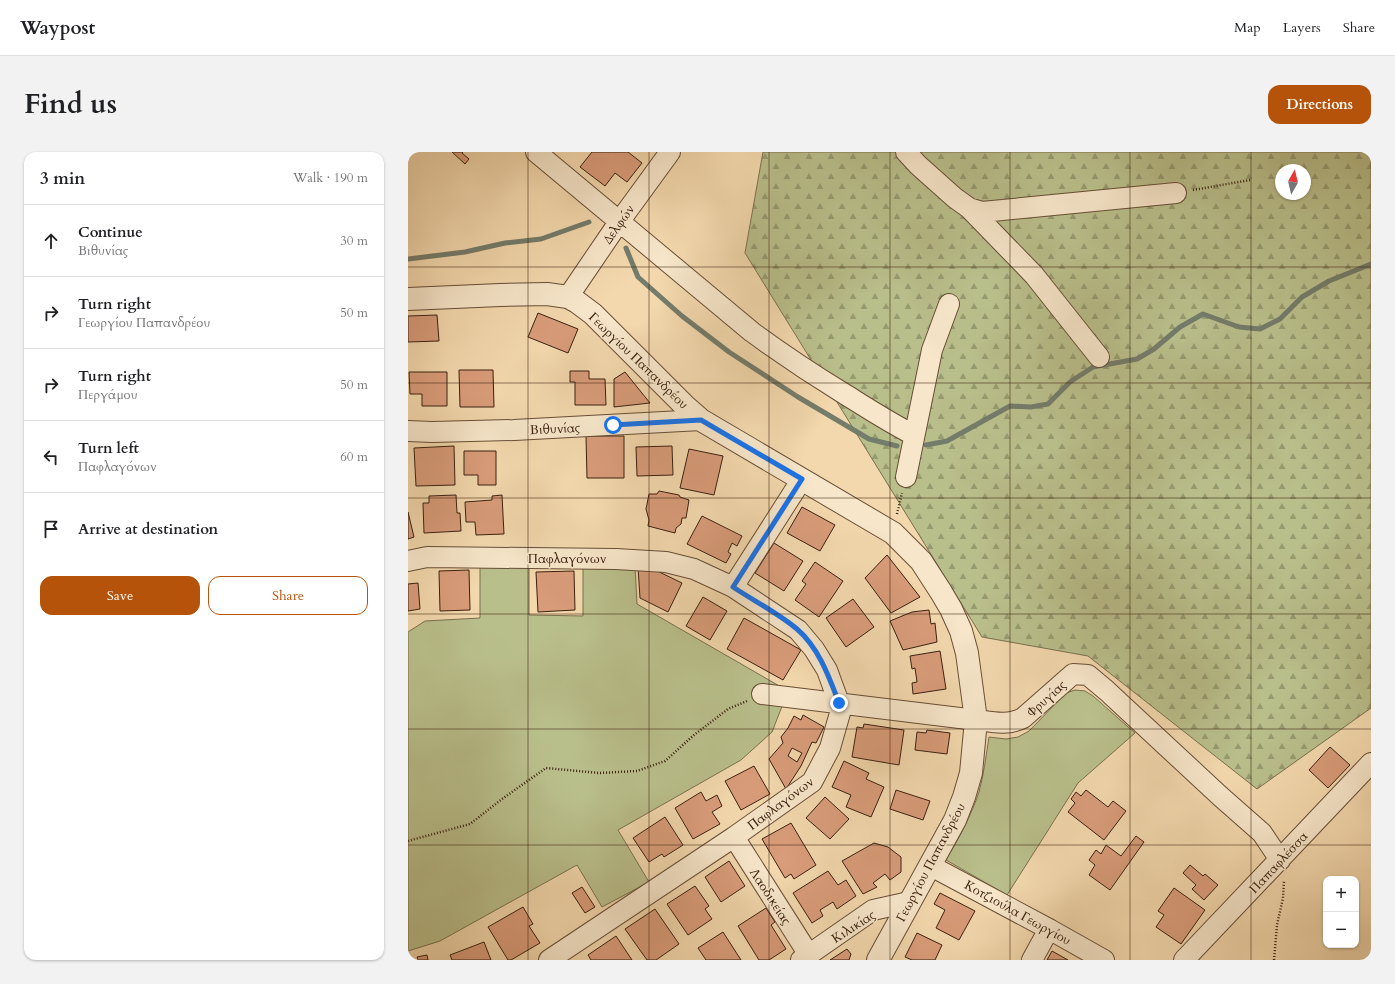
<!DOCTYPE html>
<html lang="en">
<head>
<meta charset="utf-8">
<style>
  body { margin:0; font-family:Cardo,serif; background:#f2f2f2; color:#202124 }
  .controls { position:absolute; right:12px; bottom:12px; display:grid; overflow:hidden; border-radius:8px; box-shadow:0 1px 3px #0004 }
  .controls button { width:36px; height:36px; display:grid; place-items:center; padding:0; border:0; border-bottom:1px solid #e0e0e0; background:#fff; color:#202124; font:20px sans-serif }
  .compass { position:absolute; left:867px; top:12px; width:36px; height:36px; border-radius:50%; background:#fff; box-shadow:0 1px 3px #0004; rotate:8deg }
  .stop { position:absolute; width:12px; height:12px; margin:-9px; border:3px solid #1a73e8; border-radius:50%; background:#fff }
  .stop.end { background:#1a73e8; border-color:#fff; box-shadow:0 1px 4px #0008 }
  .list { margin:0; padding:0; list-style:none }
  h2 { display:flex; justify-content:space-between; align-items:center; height:52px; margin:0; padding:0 16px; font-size:17px }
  h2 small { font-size:13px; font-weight:400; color:#757577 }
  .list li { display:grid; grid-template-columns:26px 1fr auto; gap:12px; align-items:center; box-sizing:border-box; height:72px; padding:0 16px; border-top:1px solid #e0e0e0 }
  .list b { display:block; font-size:15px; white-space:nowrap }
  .list p { margin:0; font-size:13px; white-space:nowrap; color:#757577 }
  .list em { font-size:13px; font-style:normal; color:#757577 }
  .actions { display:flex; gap:8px; padding:12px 16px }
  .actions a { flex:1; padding:9px 0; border:1px solid #b45309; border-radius:12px; text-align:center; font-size:14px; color:#b45309 }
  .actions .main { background:#b45309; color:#fff }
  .icon { flex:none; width:22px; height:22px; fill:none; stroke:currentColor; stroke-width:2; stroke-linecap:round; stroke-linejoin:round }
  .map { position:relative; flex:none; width:963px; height:808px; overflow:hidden; border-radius:12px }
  header { display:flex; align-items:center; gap:24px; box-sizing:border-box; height:56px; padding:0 20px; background:#fff; border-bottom:1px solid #e0e0e0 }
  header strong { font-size:19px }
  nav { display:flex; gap:22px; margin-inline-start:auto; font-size:14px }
  .intro { display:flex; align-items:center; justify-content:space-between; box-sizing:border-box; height:96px; padding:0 24px }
  h1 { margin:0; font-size:28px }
  .button { padding:10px 18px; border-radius:12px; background:#b45309; color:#fff; font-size:14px; font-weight:700 }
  main { display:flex; gap:24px; padding:0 24px }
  aside { flex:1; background:#fff; border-radius:12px; box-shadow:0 1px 3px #0004 }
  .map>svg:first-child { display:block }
</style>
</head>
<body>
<header>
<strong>Waypost</strong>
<nav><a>Map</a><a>Layers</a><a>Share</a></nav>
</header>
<div class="intro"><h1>Find us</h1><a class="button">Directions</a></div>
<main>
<aside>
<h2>3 min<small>Walk · 190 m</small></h2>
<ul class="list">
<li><svg class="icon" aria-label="ahead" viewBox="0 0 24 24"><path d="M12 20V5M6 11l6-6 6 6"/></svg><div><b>Continue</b><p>Βιθυνίας</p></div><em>30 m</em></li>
<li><svg class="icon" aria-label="right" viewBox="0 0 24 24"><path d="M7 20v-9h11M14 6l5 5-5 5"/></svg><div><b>Turn right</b><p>Γεωργίου Παπανδρέου</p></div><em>50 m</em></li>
<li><svg class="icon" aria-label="right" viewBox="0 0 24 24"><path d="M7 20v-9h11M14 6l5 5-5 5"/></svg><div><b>Turn right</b><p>Περγάμου</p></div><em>50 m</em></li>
<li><svg class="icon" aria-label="left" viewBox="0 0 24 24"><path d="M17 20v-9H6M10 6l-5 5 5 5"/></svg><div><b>Turn left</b><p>Παφλαγόνων</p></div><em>60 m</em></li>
<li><svg class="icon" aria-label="arrive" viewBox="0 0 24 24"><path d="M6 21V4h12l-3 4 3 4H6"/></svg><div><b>Arrive at destination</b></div></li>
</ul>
<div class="actions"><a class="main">Save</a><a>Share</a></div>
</aside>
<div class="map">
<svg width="963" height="808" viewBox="0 0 963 808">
  <defs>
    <pattern id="forest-firs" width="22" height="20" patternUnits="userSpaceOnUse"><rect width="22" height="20" fill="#b9bf8b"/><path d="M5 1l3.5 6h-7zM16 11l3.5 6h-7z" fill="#979b70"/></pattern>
  </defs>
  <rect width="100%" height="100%" fill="#f3d8ad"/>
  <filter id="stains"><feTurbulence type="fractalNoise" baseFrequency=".005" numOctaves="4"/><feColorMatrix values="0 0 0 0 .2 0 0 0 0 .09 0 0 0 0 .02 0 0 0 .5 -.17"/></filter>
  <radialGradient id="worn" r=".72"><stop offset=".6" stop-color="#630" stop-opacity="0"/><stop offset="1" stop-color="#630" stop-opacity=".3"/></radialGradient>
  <path fill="#b9bf8b" stroke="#7a704d" d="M121,412V463L175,464V414H227L229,452L380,539L364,580L333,608L210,678L241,730L194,755L169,713L32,789L0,799V480L17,469L72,466V414Z
    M667,538L677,539L685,544L727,581L670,631L599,743L538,708C551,686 563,664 571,640C576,622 578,603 581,585L598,587L610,585L621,579L658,541Z"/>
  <path fill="url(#forest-firs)" stroke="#7a704d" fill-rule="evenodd" d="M355,0H963V556L849,637L680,504L574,485L337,101ZM873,18H897V42H873Z"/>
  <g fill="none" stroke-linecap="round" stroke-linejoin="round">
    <path stroke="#747c6b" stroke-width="5" d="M218,96L230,125L274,164L321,200L390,245L461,287L489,294
      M0,107L57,100L97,91L133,87L181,70
      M518,293L539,289L602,254L623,255L640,252L662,230L685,215L729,207L746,197L772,175L795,162L831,175L852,177L872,167L894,145L921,129L963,112"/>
  </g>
  <path fill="#d99c7a" stroke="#3a200f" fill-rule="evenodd" d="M44,0H55L54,1L61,7L57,12Z
    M184,0H220L234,11L219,30L207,21L197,34L172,15Z
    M130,161L170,177L160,201L120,185Z
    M29,163L31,189L0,190V164Z
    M51,218H85L86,255H52Z
    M162,219H181V227H197L198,253H167V230H162Z
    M1,220H39V254H14V242H2Z
    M217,220L242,251L206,255V227Z
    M178,284H216V326H179Z
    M46,294L47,333L8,334L6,296Z
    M264,294L265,323L229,324L228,295Z
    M281,297L315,304L306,343L272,336Z
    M56,299H88V333H70V323H56Z
    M251,339L271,343L272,345L281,348L278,366H274L273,372L268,376L267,381L240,374L241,368L238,357L241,342H249Z
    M48,343L49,361H52L53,379L16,381L15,351H21V344Z
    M94,343L96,382L68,383L67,370H58L57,350L84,348V344Z
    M394,355L427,373L412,399L379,381Z
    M0,360L6,385L0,387Z
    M294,364L334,384L329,394L324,391L320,400L323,402L318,411L279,392Z
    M366,391L395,409L376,439L347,421Z
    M479,403L512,445L483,461L457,426Z
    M407,410L435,429L411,465L387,448L398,432L394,429Z
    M230,415H241L274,431L260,460L232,446Z
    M61,418L62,458L32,459L31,419Z
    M166,419L167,458L130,460L128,420Z
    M10,431L12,457L0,459V432Z
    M295,445L319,459L302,488L278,474Z
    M445,447L466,475L438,495L418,466Z
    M521,458L523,472L527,471L529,490L495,498L482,469L504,460Z
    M336,466L393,498L375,528L319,497Z
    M532,499L538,537L505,542L504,531L509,530L507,516L504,517L502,504Z
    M395,563L416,575L408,591L404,590L393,614L378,637L361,607L375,591L373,585L380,576L386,564L393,568ZM384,596L394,601L389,610L380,604Z
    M456,572L496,578L491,613L444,605L449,575L455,576Z
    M519,578L542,581L539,602L507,598L509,580L518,581Z
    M922,595L942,613L920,636L901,618Z
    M436,609L461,621L458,627L476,635L463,665L438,655L443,643L424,635Z
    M346,614L362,642L333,658L317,629Z
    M488,638L522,649L515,668L482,657Z
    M678,638L700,655L705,649L718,659L696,688L660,660L667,651L663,647L668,640L673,644Z
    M293,640L298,649L309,643L314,654L304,660L312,672L285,687L267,656Z
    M417,645L441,667L422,687L398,666Z
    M257,665L275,693L256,705L254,702L241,710L225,686Z
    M383,671L408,713L386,727L383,722L377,726L354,687Z
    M728,684L736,690L702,738L681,723L687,713L681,708L688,698L693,702L698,693L713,704Z
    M466,691L480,695L493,705V720L482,728L477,722L465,731L469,735L455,742L434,709Z
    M321,709L337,734L313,750L297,725Z
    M782,713L795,724L797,722L810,733L796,748L784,737L788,733L775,721Z
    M420,719L430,733L438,728L448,744L429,757L425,750L412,758L415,764L404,771L385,741Z
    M287,734L301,754L297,757L304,767L280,783L259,752Z
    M174,735L187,755L177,761L164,741Z
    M766,736L797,758L773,792L748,775L756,763L750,759Z
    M532,741L567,759L551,788L528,776L537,758L526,752Z
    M115,755L125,772L121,774L132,791L103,808H100L80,775Z
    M358,756L367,770L363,773L378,797L361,808H351L330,774Z
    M247,757L271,792L248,808H239L217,777Z
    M315,780L333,808H298L290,796Z
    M509,781L534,793L527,808H504L497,805Z
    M208,784L224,808H183L180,803Z
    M76,790L83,808H44L42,803Z
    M439,797L443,802L441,808H422Z
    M644,799L660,808H639Z
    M19,803L20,808H10L9,805Z"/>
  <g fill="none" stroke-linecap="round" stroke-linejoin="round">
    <g stroke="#684e36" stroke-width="22">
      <path id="minor" d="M128,0L344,180C374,202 404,222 435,241C459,256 482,271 506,283
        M498,0L510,13L547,46L561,56L574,60L768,41
        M561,56L626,123L691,205
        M160,145L211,70L262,0
        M0,279L24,280L106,278L293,268
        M498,325L524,198L541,152
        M0,409L19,405L208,407L258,410L286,417L325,435L390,478L406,497L419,518L431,551L432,561L422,596L404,630L326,685L141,808
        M325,435L394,327
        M354,542L568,568C584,570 600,574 615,566L665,522L680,523L699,539L812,644L854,681L872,708
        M326,685L401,803
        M523,714L641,777L696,808
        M393,808L465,758L501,750
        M624,808L641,777
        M776,808L963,611"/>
    </g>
    <g stroke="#684e36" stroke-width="24">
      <path id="tertiary" d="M0,147L92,143L139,142L160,145L169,150L185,162L277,254L293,268L485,381L513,409L533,440L543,457L553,479L559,501L568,568L563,621L556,645L547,668L470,808"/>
    </g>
    <path stroke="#3a200f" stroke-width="2.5" stroke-dasharray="1 2" stroke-linecap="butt" d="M785,38L842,28
      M489,362L494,341
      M0,689L62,672L94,647L138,616L191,621L229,619L257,609L286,583L320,557L339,549
      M866,808L869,773L875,746L876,729"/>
    <use href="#minor" stroke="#f7e6ca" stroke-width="20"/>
    <use href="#tertiary" stroke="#f7e6ca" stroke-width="22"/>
  </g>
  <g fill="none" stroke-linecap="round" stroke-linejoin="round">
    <path stroke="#1a73e8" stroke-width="5" d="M205,273L293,268L394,327L325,435C346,449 370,461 389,477C411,496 421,525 431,551"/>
  </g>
  <path fill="none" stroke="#3a200f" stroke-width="1" stroke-opacity="0.55" d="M120,0V808M241,0V808M361,0V808M482,0V808M602,0V808M722,0V808M843,0V808M0,115H963M0,231H963M0,346H963M0,462H963M0,577H963M0,693H963"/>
  <g text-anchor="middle" stroke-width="3" stroke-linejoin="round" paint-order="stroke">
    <g font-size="13" fill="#3a200f" stroke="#f7e6ca">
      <text transform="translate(210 72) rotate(-55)" y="5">Δελφών</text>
      <text transform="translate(231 208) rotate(44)" y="5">Γεωργίου Παπανδρέου</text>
      <text transform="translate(147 276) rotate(-3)" y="5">Βιθυνίας</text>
      <text x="159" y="411">Παφλαγόνων</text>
      <text transform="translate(638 546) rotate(-42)" y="5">Φρυγίας</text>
      <text transform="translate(372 651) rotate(-37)" y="5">Παφλαγόνων</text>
      <text transform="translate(522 710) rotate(-62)" y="5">Γεωργίου Παπανδρέου</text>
      <text transform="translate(870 710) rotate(-47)" y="5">Παπαφλέσσα</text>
      <text transform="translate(363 744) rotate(57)" y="5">Λαοδικείας</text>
      <text transform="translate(610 760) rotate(29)" y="5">Κοτζιούλα Γεωργίου</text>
      <text transform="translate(445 774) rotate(-33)" y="5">Κιλικίας</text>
    </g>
  </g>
  <rect width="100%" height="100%" filter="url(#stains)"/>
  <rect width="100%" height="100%" fill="url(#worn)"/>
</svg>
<div class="controls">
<button>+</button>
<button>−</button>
</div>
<svg class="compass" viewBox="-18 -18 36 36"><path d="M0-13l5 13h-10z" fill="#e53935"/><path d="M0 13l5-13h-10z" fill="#757577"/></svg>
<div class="stop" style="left:205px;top:273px"></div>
<div class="stop end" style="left:431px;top:551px"></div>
</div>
</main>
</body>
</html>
